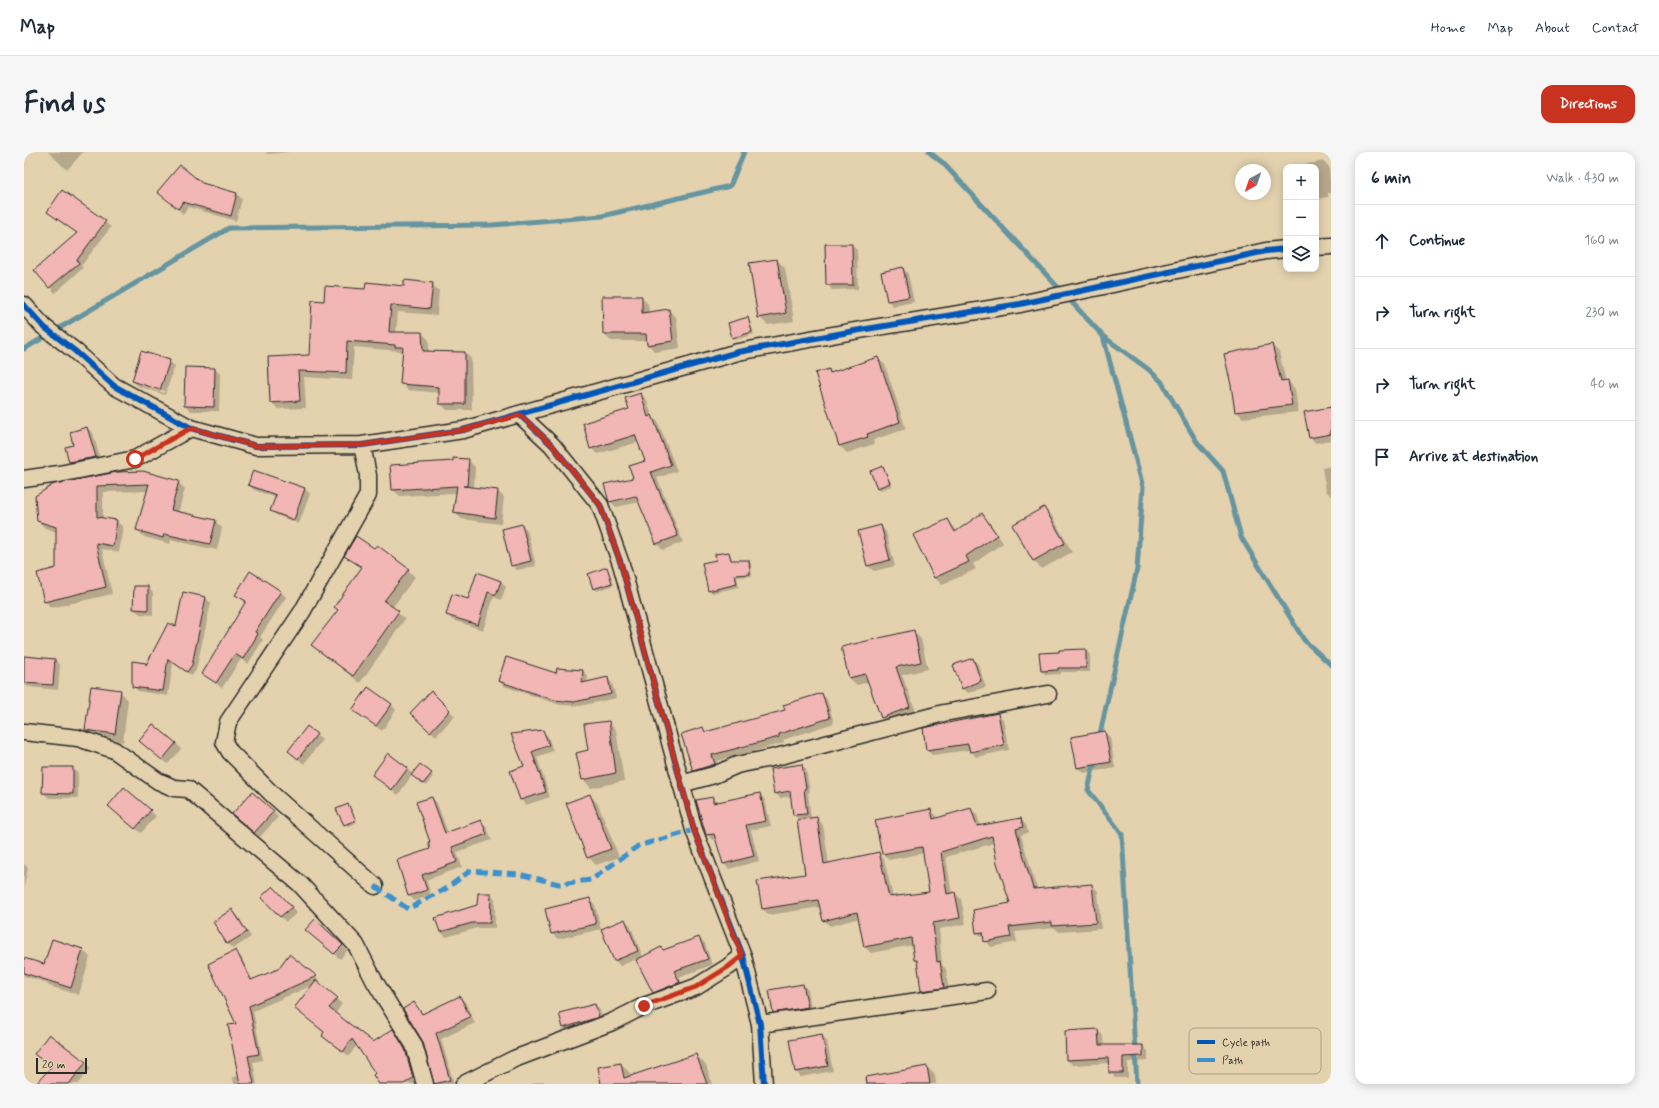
<!DOCTYPE html>
<html lang="en">
<head>
<meta charset="utf-8">
<style>
  body { margin:0; font-family:Mynerve,sans-serif; background:#f6f6f7; color:#1f2937 }
  .controls { position:absolute; right:12px; top:12px; display:grid; overflow:hidden; border-radius:8px; box-shadow:0 2px 10px #0003 }
  .controls button { width:36px; height:36px; display:grid; place-items:center; padding:0; border:0; border-bottom:1px solid #e0e1e3; background:#fff; color:#1f2937; font:20px sans-serif }
  .compass { position:absolute; left:1211px; top:12px; width:36px; height:36px; border-radius:50%; background:#fff; box-shadow:0 2px 10px #0003; rotate:220deg }
  .scale { position:absolute; left:12px; bottom:10px; width:51px; box-sizing:border-box; padding-left:4px; border:2px solid #2b2b2b; border-top:0; font-size:11px; line-height:14px; white-space:nowrap; color:#2b2b2b; -webkit-text-stroke:3px #e4d2af; paint-order:stroke }
  .stop { position:absolute; width:12px; height:12px; margin:-9px; border:3px solid #c8321e; border-radius:50%; background:#fff }
  .stop.end { background:#c8321e; border-color:#fff; box-shadow:0 1px 4px #0008 }
  .list { margin:0; padding:0; list-style:none }
  h2 { display:flex; justify-content:space-between; align-items:center; height:52px; margin:0; padding:0 16px; font-size:17px }
  h2 small { font-size:13px; font-weight:400; color:#747a83 }
  .list li { display:grid; grid-template-columns:26px 1fr auto; gap:12px; align-items:center; box-sizing:border-box; height:72px; padding:0 16px; border-top:1px solid #e0e1e3 }
  .list b { display:block; font-size:15px; white-space:nowrap }
  .list em { font-size:13px; font-style:normal; color:#747a83 }
  .icon { flex:none; width:22px; height:22px; fill:none; stroke:currentColor; stroke-width:2; stroke-linecap:round; stroke-linejoin:round }
  .map { position:relative; flex:none; width:1307px; height:932px; overflow:hidden; border-radius:12px }
  header { display:flex; align-items:center; gap:24px; box-sizing:border-box; height:56px; padding:0 20px; background:#fff; border-bottom:1px solid #e0e1e3 }
  header strong { font-size:19px }
  nav { display:flex; gap:22px; margin-inline-start:auto; font-size:14px }
  .intro { display:flex; align-items:center; justify-content:space-between; box-sizing:border-box; height:96px; padding:0 24px }
  h1 { margin:0; font-size:28px }
  .button { padding:10px 18px; border-radius:12px; background:#c8321e; color:#fff; font-size:14px; font-weight:700 }
  main { display:flex; gap:24px; padding:0 24px }
  aside { flex:1; background:#fff; border-radius:12px; box-shadow:0 2px 10px #0003 }
  .map>svg:first-child { display:block }
</style>
</head>
<body>
<header>
<strong>Map</strong>
<nav><a>Home</a><a>Map</a><a>About</a><a>Contact</a></nav>
</header>
<div class="intro"><h1>Find us</h1><a class="button">Directions</a></div>
<main>
<div class="map">
<svg width="1307" height="932" viewBox="0 0 1307 932">
  <rect width="100%" height="100%" fill="#e4d2af"/>
  <filter id="ink" filterUnits="userSpaceOnUse"><feTurbulence type="fractalNoise" baseFrequency=".025" numOctaves="2"/><feDisplacementMap in="SourceGraphic" scale="8" xChannelSelector="R" yChannelSelector="G"/><feConvolveMatrix kernelMatrix="1 2 1 2 8 2 1 2 1" color-interpolation-filters="sRGB"/></filter>
  <g filter="url(#ink)">
    <path fill="#0003" fill-rule="evenodd" d="M24,0H59L43,18Z
      M242,0H266L244,2Z
      M1300,9L1305,15L1307,41H1304V45L1292,47V15H1280L1279,13Z
      M213,42L218,47L212,69L165,55L159,62L140,45Z
      M63,56L87,75L57,114L59,116L31,141L11,118L54,82L24,60Z
      M828,93L833,98L834,137L808,138L803,132Z
      M753,108L761,116L770,169L744,173L735,165Z
      M879,116L884,122L890,150L869,154L864,149Z
      M408,132L415,139L413,163L374,160L372,181H398L405,188V200H441L447,207L448,258H423L416,251V241L384,238L377,231L379,202L376,199L330,195L328,228L280,225L282,256L254,257L247,250L286,204L301,150L342,138Z
      M617,145L624,152L625,161L644,158L652,165L656,196L631,200L624,192V189H587L580,182Z
      M724,166L726,169L730,182L711,188L709,185Z
      M1248,193L1255,200L1262,230L1264,229L1271,237L1274,260L1219,266L1212,259Z
      M854,206L861,213L882,277L849,288L850,292L823,301L816,294L792,222L805,218L808,221Z
      M145,209L151,214L141,243L114,234L109,229ZM114,230L141,239L140,241L114,232Z
      M191,217L196,222L195,259H167L161,254Z
      M617,242L623,248L628,264L634,270L653,319L633,326L659,390L639,398L633,392L616,350L592,355L586,349L610,327L622,310L615,290L573,302L567,296L606,257ZM617,342V344L589,350V348Z
      M1307,256V288L1292,291L1286,286Z
      M63,276L69,281L77,310L52,315L46,310L50,293Z
      M444,308L451,315L450,336L473,339L480,345L477,372L437,367L431,360L433,341L376,344L369,338L367,314Z
      M1307,314V344L1302,339L1298,316Z
      M859,315L868,334L856,338L847,320Z
      M230,319L281,337L286,342L275,372L252,363L247,358L252,346L230,338L225,333Z
      M154,330L161,337L154,361L191,369L198,376L193,398L147,388L146,392L120,385L114,378L124,339L79,340V367L92,369L99,375L95,400L78,397L88,442L27,456L21,449L33,417V380L21,376L14,369L30,333Z
      M1020,356L1028,364L1048,400L1018,417L1010,409L989,373Z
      M957,363L965,370L979,391L949,412L952,417L918,433L911,426L891,384L924,368L933,379Z
      M498,373L503,378L512,414L493,418L488,413Z
      M857,374L862,380L871,414L850,419L844,414Z
      M705,401L707,404L708,409H724L727,411L728,424L713,425L715,435L688,441L685,438L693,409Z
      M322,404L384,418L391,425L368,456L381,467L336,531L288,493L315,458L338,417Z
      M583,417L585,419L590,433L573,439L570,436Z
      M227,421L257,440L262,445L236,485L239,488L224,512L217,507L198,536L179,522L222,451L213,442Z
      M454,421L477,429L482,435L477,448L470,445L459,478L428,468L423,462L444,449Z
      M124,435L129,441V463L116,462L110,457Z
      M182,446L187,451L172,518L168,524L149,511L144,544L114,539L109,534L122,512L123,513L152,476Z
      M889,479L897,487L904,517L878,523L893,562L865,572L857,565L845,530L833,533L825,526Z
      M1062,498L1066,503V520H1037V522L1022,523L1018,519Z
      M0,505L31,508L36,513L34,538L4,535L0,532Z
      M948,507L954,512L962,535L944,541L938,536Z
      M559,519L564,524L563,530L583,526L588,531L592,546L556,554L536,553L480,534L475,529Z
      M96,539L104,548L99,590L71,586L63,578Z
      M407,541L431,564L412,584L387,561Z
      M798,542L803,547L810,571L759,588L760,591L693,609L695,618L675,624L670,618L679,577L683,581L762,559Z
      M367,552L372,558L358,579L330,558Z
      M973,562L979,567L985,598L952,605L946,598L908,603L903,598Z
      M584,570L592,578L600,629L567,636L559,627L565,599Z
      M283,576L298,588L280,612L265,599Z
      M518,579L524,584L529,599L513,605L526,645L502,653L497,648L487,619L502,615L488,583Z
      M1080,580L1086,585L1091,616L1060,621L1054,616L1048,586Z
      M152,591L157,597L144,612L122,595Z
      M364,602L389,622H407L409,624L402,634L388,623L374,643L349,623Z
      M777,613L782,617L786,640L784,641L787,667L793,666L799,673L805,712L854,701L860,707L869,745L906,741L900,701L865,708L859,702L907,658L913,664V667L947,657L953,663L957,674L996,667L1002,673L1004,681L997,683L1013,737L1068,733L1074,739L1077,777L1035,780L1031,776L991,780L993,790L967,795L961,787L953,781L950,758L987,752L970,691L922,705L928,742L931,741L937,747L942,772L915,777L918,813L922,817L925,841L904,844L898,838L895,812L890,808L889,793L847,801L841,795L836,766L806,774L800,768L796,755L745,763L739,757L782,723L776,669L770,663L768,644L756,646L751,641Z
      M48,616L54,621V646H25L19,641Z
      M100,636L132,664L117,681L91,659Z
      M736,642L741,648L747,674L727,678L735,709L705,717L700,712L693,687L688,688L683,682L688,646L693,651Z
      M566,643L574,652L595,705L572,713L564,705Z
      M408,646L413,651L424,681L457,669L462,674L468,688L433,700L438,715L402,728L407,743L391,749L385,744L408,698Z
      M324,653L333,670L324,675L314,658Z
      M249,660L254,665L236,685L215,667Z
      M0,712L4,716L0,735Z
      M254,741L273,761L262,770L239,745Z
      M466,742L471,747V776H453L422,785L417,780L413,767L454,754Z
      M566,747L571,753L577,777L534,787L528,782L523,757Z
      M208,758L214,764L227,785L209,797L203,791Z
      M601,768L606,773L619,805L675,786L681,791L688,813L655,825L660,835L635,845L630,840L612,807L596,814L591,808Z
      M288,783L318,793L323,799L316,807Z
      M58,797L66,805L55,843L25,834L21,830L0,824V807L21,813Z
      M211,799L217,805L229,829L254,817L265,803L292,825L297,830L294,831L318,852L311,862L349,891L369,878L374,883L386,903L393,932H356L353,922L333,893L325,904L304,889L299,884L301,881L289,833L229,859L239,908L229,910L233,932H210L209,925L215,924Z
      M779,833L784,838L788,861L755,865L750,860Z
      M436,845L441,850L451,871L417,887L430,932H411L390,851L399,862Z
      M571,853L576,858L579,870L545,880L540,875Z
      M1074,878L1079,884L1080,894H1118L1124,899V909L1104,910V926H1091L1086,920L1085,911L1049,913L1043,908Z
      M25,883L67,916L54,932H13L27,916L11,902Z
      M798,883L803,889L809,919L777,925L772,920Z
      M672,903L682,913L688,932H578L597,912L607,922V925Z
      M903,915L911,923L912,932H844Z
      M519,929L522,932H507Z"/>
    <g fill="none" stroke-linecap="round" stroke-linejoin="round">
      <path stroke="#66959f" stroke-width="5" d="M905,0L919,11L1079,184L1119,335L1113,417L1075,586
        M1080,185L1124,217L1137,229L1173,290L1199,319L1217,385L1280,488L1307,513
        M0,197L205,76L468,73L578,64L706,34L720,0
        M1071,608L1064,638L1098,682L1113,932"/>
    </g>
    <path fill="#f2b6b4" stroke="#2b2b2b" d="M156,13L178,31L213,41L207,64L159,50L154,57L133,40Z
      M38,38L82,69L53,108L55,111L25,136L10,118L53,81L23,60Z
      M801,92H828L829,133H802Z
      M753,107L762,161L734,166L725,111Z
      M879,115L885,145L863,149L857,120Z
      M380,128L409,131L406,157L367,153L365,180H398L399,199L441,200V252H415V235L376,232L379,195H371V193L323,189L322,221L274,219L276,249L246,251L244,205L285,203L288,148L300,149L301,134L341,137L342,130L380,134Z
      M578,144H618V161L645,157L649,189L623,193L622,182H579Z
      M724,165L728,180L708,186L704,171Z
      M1248,192L1257,229L1264,228L1268,253L1211,260L1207,233L1200,202Z
      M117,199L146,208L136,238L108,229Z
      M854,205L876,270L843,282L844,285L815,294L791,221L805,217L806,221Z
      M161,215L191,216L190,255L160,254Z
      M617,241L624,265L628,263L647,313L627,320L654,384L632,392L612,344L585,350L580,332L609,326L605,314L621,309L611,283L566,297L559,271L605,257L601,246Z
      M1307,255V282L1285,286L1280,260Z
      M63,275L72,305L45,310L41,295L49,293L46,280Z
      M429,306L445,307L443,334H439L474,338L471,366L429,360L433,334L368,338L366,313L429,309Z
      M859,314L866,331L853,336L846,319Z
      M229,318L281,336L270,368L246,359L252,343L224,333Z
      M119,319L155,329L147,358L192,368L186,392L140,382L139,386L112,378L125,332L73,334V365L93,368L89,394L72,391L82,435L20,450L13,421L32,416V375L13,369L11,344L30,332L93,320Z
      M1020,355L1041,391L1009,409L988,373Z
      M958,361L973,383L942,404L945,410L910,426L889,383L924,367L931,380Z
      M498,372L507,409L487,414L478,377Z
      M857,373L866,408L843,414L834,379Z
      M332,384L350,396L353,393L385,417L360,449L375,459L329,524L287,493L314,458L310,455L338,415L320,404Z
      M705,400L707,408H725L726,422L711,423L713,432L684,439L678,411L692,408L691,402Z
      M583,415L588,431L569,437L564,422Z
      M226,419L257,439L231,480L234,482L219,507L211,502L192,531L178,522L222,449L211,443Z
      M453,420L477,429L472,443L464,440L454,473L422,463L428,442L444,447Z
      M110,434H124V458L109,457Z
      M159,440L182,445L168,513L163,520L144,507L139,539L108,535V509L122,511V513L144,471L152,474Z
      M890,478L897,510L872,515L886,555L857,566L841,522L825,526L817,495Z
      M1062,497V516H1034V518L1017,519L1015,501L1035,500V498Z
      M0,504L31,507L29,533L0,531Z
      M482,505L532,521L533,516L559,518L558,531L584,525L587,542L550,550L530,548L474,529Z
      M949,506L957,529L938,537L929,513Z
      M67,534L97,538L91,582L61,578Z
      M344,535L368,552L352,574L328,558Z
      M407,539L426,558L406,580L386,561Z
      M798,541L806,566L755,582V585L688,603L691,612L669,619L657,582L679,575L681,580L761,558L759,553Z
      M974,561L980,593L946,600L944,592L902,598L899,576Z
      M585,569L592,621L558,628L552,601L564,598L560,572Z
      M129,572L152,591L138,608L115,589Z
      M283,574L293,582L274,607L264,599Z
      M519,578L525,593L508,600L522,640L496,648L486,619L500,614L487,582Z
      M1081,579L1087,610L1053,616L1047,585Z
      M364,601L384,616L368,638L348,623Z
      M396,612L408,621L399,632L387,623Z
      M778,612L782,636L780,637L783,662L769,663L766,639L750,642L746,617Z
      M19,615H49V642L18,641Z
      M100,635L127,658L111,677L84,654Z
      M228,640L250,659L230,681L208,662Z
      M736,641L742,669L722,673L730,704L699,712L690,682L682,683L672,648L689,645V651Z
      M566,642L587,697L563,706L542,651Z
      M408,645L421,681L457,668L463,682L428,695L433,710L398,723L403,738L384,744L373,708L406,697L404,690H406L392,650Z
      M324,652L332,668L320,673L312,657Z
      M947,656L953,674L997,666L999,675L992,677L1009,737L1068,732L1072,771L1028,774V770L985,775L987,785L960,790L959,780L952,781L949,758L986,751L973,711L968,684L917,700L923,742L931,740L936,766L909,771L913,810L916,809L920,836L897,839L893,808H890L887,786L840,795L833,760L799,769L794,748L738,757L733,729L781,722L773,668L793,665L800,712L855,700L865,745L905,740L898,695L858,702L851,668L907,657L909,667Z
      M249,734L268,755L256,765L237,745Z
      M454,741H467L466,771H448L416,780L411,766L453,753Z
      M566,746L572,772L527,782L521,757Z
      M208,757L223,780L203,792L189,770Z
      M291,767L319,793L310,802L281,778Z
      M601,767L614,799L590,809L577,777Z
      M675,785L684,807L650,819L656,830L629,841L612,808L637,795L639,798Z
      M28,787L59,797L47,836L0,821V806L20,812Z
      M212,798L227,828L254,817L265,802L293,824L225,854L235,902L224,904L230,932H216L204,873L212,872L184,812Z
      M292,828L314,846L305,856L349,890L369,877L381,897L389,926L380,932H355L349,923L351,921L328,887L319,900L298,884L300,880L270,856Z
      M779,832L784,855L749,861L745,838Z
      M436,844L446,865L412,881L426,928L410,932L399,890L379,857L390,850L398,862Z
      M571,852L575,865L539,876L535,861Z
      M1074,877L1075,893H1119V904L1099,905V921H1085L1084,906L1042,908L1041,879Z
      M25,882L62,910L45,932H12L27,915L10,902Z
      M798,882L804,914L771,920L765,888Z
      M672,902L683,932H577L574,915L597,911L600,926Z
      M903,914L906,932H843L842,925Z"/>
    <g fill="none" stroke-linecap="round" stroke-linejoin="round">
      <g stroke="#2b2b2b" stroke-width="19">
        <path id="street" d="M1292,95L1307,94
          M0,153L20,175L51,199L90,234L167,276L232,294L338,293L439,278L714,200L836,178L996,152L1242,99L1262,97
          M496,263L528,293L576,353L597,412L670,678L719,804L736,872L740,932
          M338,293L344,323V343L278,460L204,570L200,590L206,600L249,643L351,734
          M0,327L35,322L111,307L167,276
          M0,580L54,586L90,598L134,629L150,636L164,637L276,732L332,793L351,830L390,893L401,932
          M657,632L690,623L713,613L752,605L920,561L1024,542
          M736,872L963,839
          M440,932L490,907L588,870L620,854L672,835L704,815L719,804"/>
      </g>
      <use href="#street" stroke="#e4d2af" stroke-width="16"/>
      <path stroke="#3b90cd" stroke-width="5" stroke-dasharray="10 5" stroke-linecap="butt" d="M351,734L384,757L423,736L446,719L495,722L535,732L567,728L614,694L670,678"/>
      <g stroke="#e4d2af" stroke-width="8">
        <path id="cycleway" d="M0,153L20,175L51,199L90,234L167,276L232,294L338,293L439,278L714,200L836,178L996,152L1242,99L1262,97
          M496,263L528,293L576,353L597,412L670,678L719,804L736,872L740,932"/>
      </g>
      <use href="#cycleway" stroke="#0057b8" stroke-width="6"/>
    </g>
  </g>
  <g fill="none" stroke-linecap="round" stroke-linejoin="round" filter="url(#ink)">
    <path stroke="#c8321e" stroke-width="5" d="M111,307L167,276L232,294L338,293L439,278L496,263L528,293L576,353L597,412L670,678L718,804L704,815L672,835L620,854"/>
  </g>
  <rect x="1165" y="876" width="132" height="46" rx="6" fill="#e4d2af" stroke="#aca087" stroke-width="1"/>
  <rect x="1173" y="888" width="18" height="4" fill="#0057b8"/>
  <rect x="1173" y="906" width="18" height="4" fill="#3b90cd"/>
  <g font-size="11" fill="#2b2b2b">
    <text x="1198" y="894">Cycle path</text>
    <text x="1198" y="912">Path</text>
  </g>
</svg>
<div class="controls">
<button>+</button>
<button>−</button>
<button><svg class="icon" aria-label="layers" viewBox="0 0 24 24"><path d="M12 4l9 5-9 5-9-5zM3 14l9 5 9-5"/></svg></button>
</div>
<svg class="compass" viewBox="-18 -18 36 36"><path d="M0-13l5 13h-10z" fill="#e53935"/><path d="M0 13l5-13h-10z" fill="#747a83"/></svg>
<div class="scale">20 m</div>
<div class="stop" style="left:111px;top:307px"></div>
<div class="stop end" style="left:620px;top:854px"></div>
</div>
<aside>
<h2>6 min<small>Walk · 430 m</small></h2>
<ul class="list">
<li><svg class="icon" aria-label="ahead" viewBox="0 0 24 24"><path d="M12 20V5M6 11l6-6 6 6"/></svg><div><b>Continue</b></div><em>160 m</em></li>
<li><svg class="icon" aria-label="right" viewBox="0 0 24 24"><path d="M7 20v-9h11M14 6l5 5-5 5"/></svg><div><b>Turn right</b></div><em>230 m</em></li>
<li><svg class="icon" aria-label="right" viewBox="0 0 24 24"><path d="M7 20v-9h11M14 6l5 5-5 5"/></svg><div><b>Turn right</b></div><em>40 m</em></li>
<li><svg class="icon" aria-label="arrive" viewBox="0 0 24 24"><path d="M6 21V4h12l-3 4 3 4H6"/></svg><div><b>Arrive at destination</b></div></li>
</ul>
</aside>
</main>
</body>
</html>
